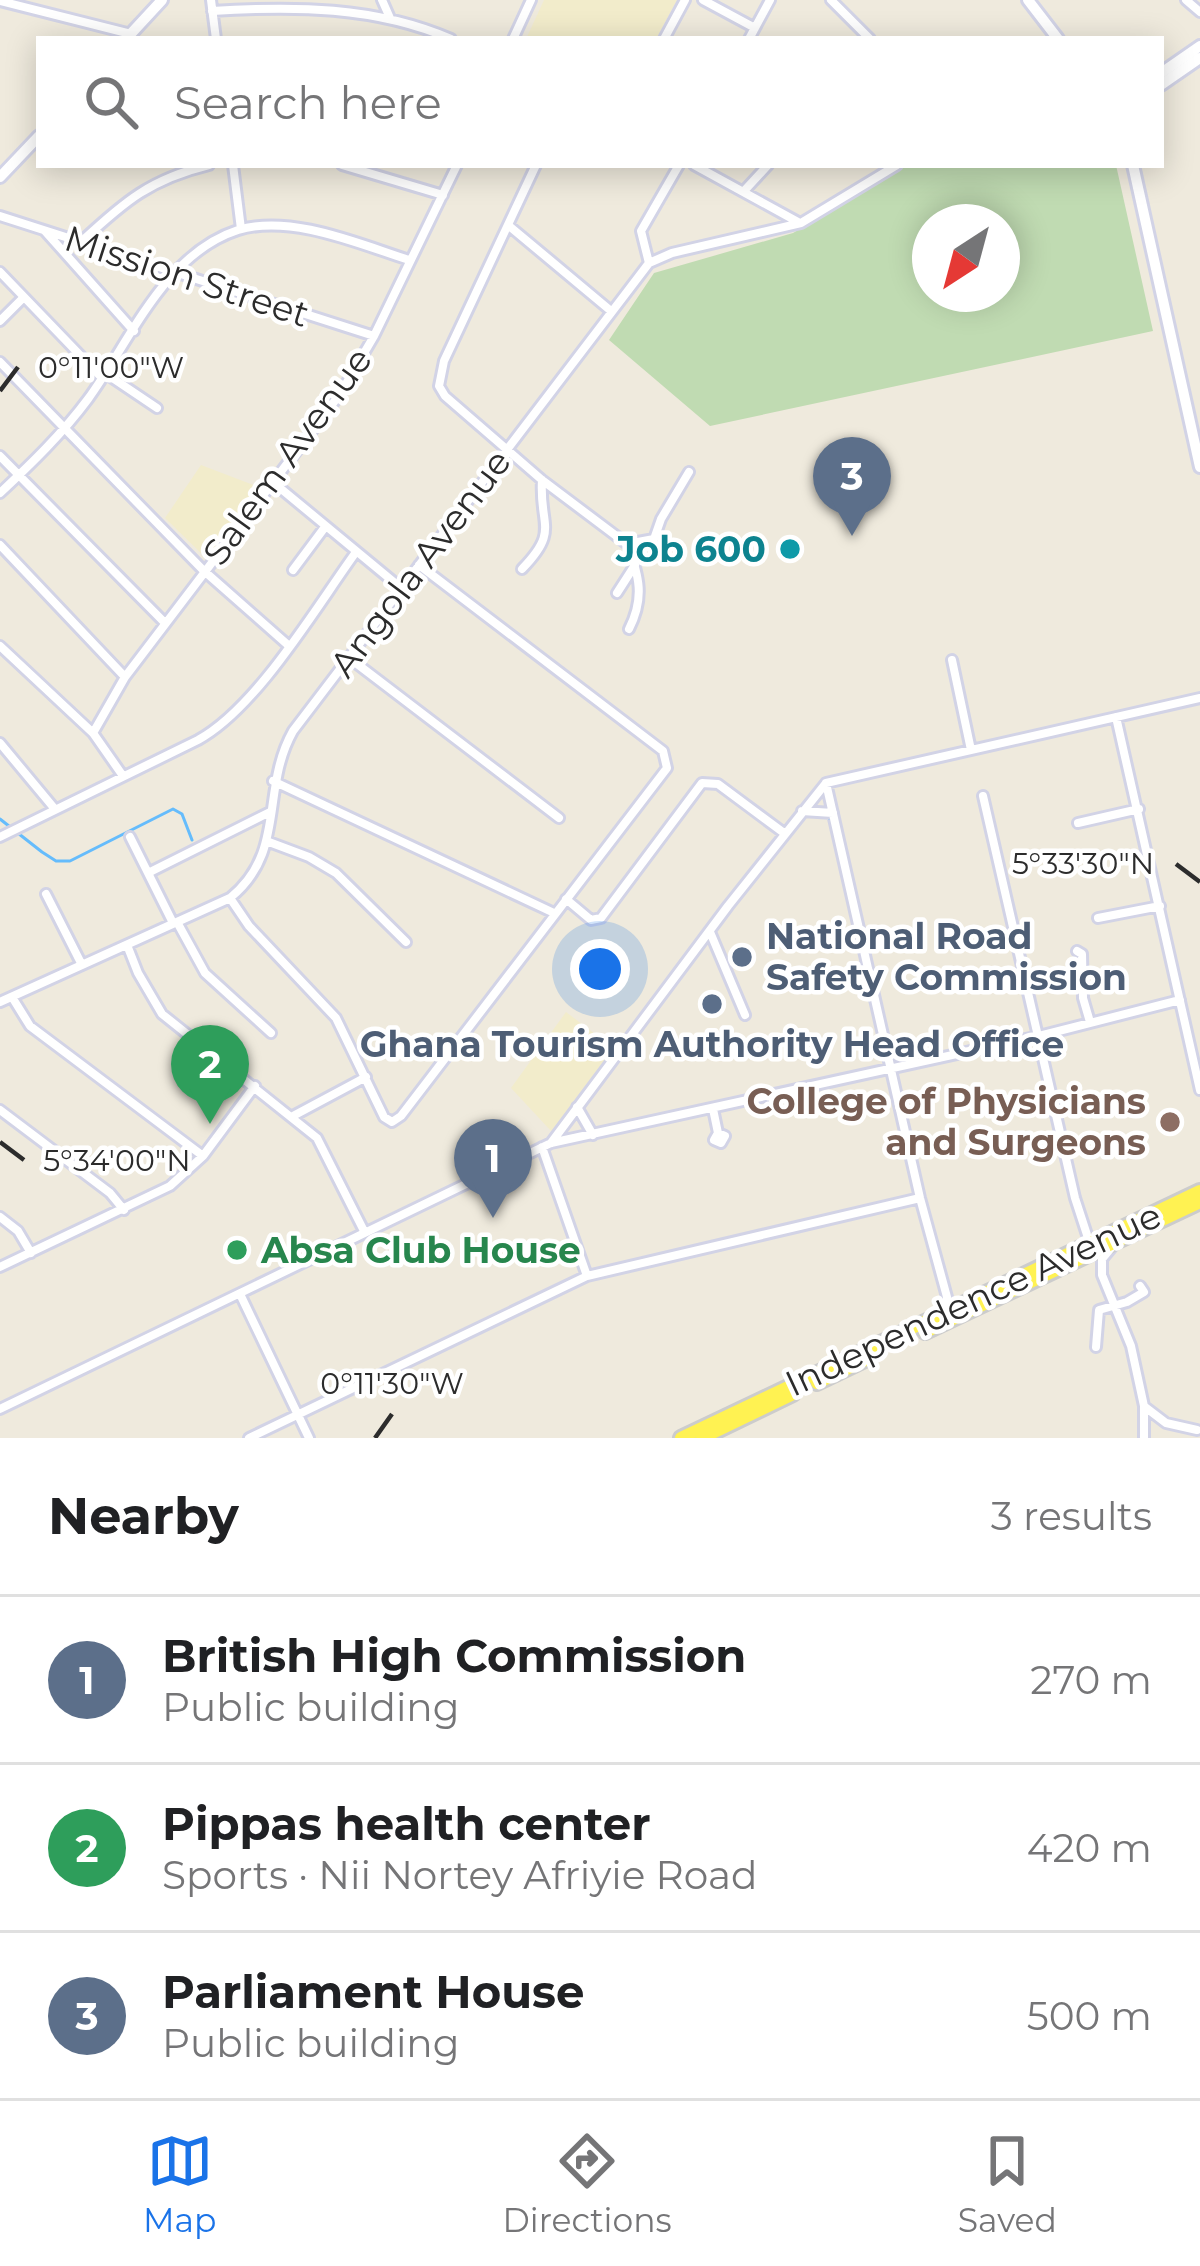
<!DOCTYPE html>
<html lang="en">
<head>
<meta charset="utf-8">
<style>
  body { margin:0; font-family:Montserrat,sans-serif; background:#f2f2f2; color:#202124 }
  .compass { position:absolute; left:912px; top:204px; width:108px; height:108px; border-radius:50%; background:#fff; box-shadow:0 6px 30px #0003; rotate:216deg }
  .you { position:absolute; left:600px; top:969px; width:42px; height:42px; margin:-30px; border:9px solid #fff; border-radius:50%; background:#1a73e8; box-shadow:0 0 0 18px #1a73e833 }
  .badge { display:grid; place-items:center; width:78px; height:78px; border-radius:50%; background:#1a73e8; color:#fff; font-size:39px; font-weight:700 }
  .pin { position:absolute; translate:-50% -99px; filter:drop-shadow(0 3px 6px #0008) }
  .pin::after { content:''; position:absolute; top:63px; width:42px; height:36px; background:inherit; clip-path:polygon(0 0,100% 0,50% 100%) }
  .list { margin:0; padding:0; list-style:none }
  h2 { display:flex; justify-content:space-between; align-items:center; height:156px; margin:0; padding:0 48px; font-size:51px }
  h2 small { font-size:39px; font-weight:400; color:#757577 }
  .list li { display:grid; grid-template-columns:78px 1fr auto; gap:36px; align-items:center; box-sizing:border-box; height:168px; padding:0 48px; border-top:3px solid #e0e0e0 }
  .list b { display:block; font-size:45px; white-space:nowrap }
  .list p { margin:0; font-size:39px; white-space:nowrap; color:#757577 }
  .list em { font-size:39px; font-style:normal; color:#757577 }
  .icon { flex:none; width:66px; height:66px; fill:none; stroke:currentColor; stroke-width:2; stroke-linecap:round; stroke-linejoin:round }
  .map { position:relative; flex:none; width:1200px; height:1438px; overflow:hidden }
  .search { position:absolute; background:#fff; box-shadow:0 6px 30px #0003; left:36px; right:36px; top:36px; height:132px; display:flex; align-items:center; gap:30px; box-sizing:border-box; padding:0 42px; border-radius:0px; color:#757577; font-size:45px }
  .sheet { height:660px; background:#fff }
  nav { display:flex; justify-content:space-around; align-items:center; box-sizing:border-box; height:168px; border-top:3px solid #e0e0e0; background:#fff; font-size:33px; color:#757577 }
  nav a { display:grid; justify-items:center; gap:6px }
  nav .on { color:#1a73e8 }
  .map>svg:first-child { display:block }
</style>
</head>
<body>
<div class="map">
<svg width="1200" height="1438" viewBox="0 0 1200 1438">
  <rect width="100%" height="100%" fill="#efeadd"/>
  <path fill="#f2eccb" d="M544,0H677L656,39H526Z
    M201,465L261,488L208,560L165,518Z
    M566,1012L615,1049L552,1132L511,1088Z"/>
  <path fill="#c0dbb2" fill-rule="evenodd" d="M907,165H1116L1153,331L710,426L609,340L654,273L793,233ZM930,222H1002V294H930Z"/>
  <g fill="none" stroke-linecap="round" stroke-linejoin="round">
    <path stroke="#65bcfc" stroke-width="3" d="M829,817L880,1039
      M0,819L42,852L56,861H70L173,809L182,814L192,840"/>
    <g stroke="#d2d3e6" stroke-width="14">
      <path id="street" d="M211,0L216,39
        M382,0L390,18
        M703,0L755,28
        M831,0L870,39
        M1186,0L1200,12
        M0,1L131,34
        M212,11C293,6 375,6 451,39
        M513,39L531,0
        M664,39L685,0
        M749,39L770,0
        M233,165L241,229
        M342,165L443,195
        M536,165L444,361L439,386L445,396L542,480L627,544L654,539L661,519L689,472
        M694,165L798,222
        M744,191L768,165
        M0,216L374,336
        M508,225L611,311
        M45,231L134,331
        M82,241C125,201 151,179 209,165
        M649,263L641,231L679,165
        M0,272L102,378
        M0,321L24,297
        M0,362L203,570L288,645
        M105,373L157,408
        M0,456L165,623
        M274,483L401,588
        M0,493C32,463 62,434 88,399C131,340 164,254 238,230C291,214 359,244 409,260
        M0,545L125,677
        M628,545C639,576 645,598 629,629
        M522,569C560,530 539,526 542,480
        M293,570L325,527
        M617,593L635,565
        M0,646L93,733L123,776
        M348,657L559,818
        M952,660L971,750
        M1116,717L1200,1090
        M93,733L125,677L340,394L374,336L457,165
        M0,743L54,808
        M273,781L554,913
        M826,783L920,1198L947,1297L945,1313
        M983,796L1075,1198L1090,1244
        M802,811L833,813
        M1078,823L1139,809
        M0,837L198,740C257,708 316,607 356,552
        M130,837L173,923
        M269,842L309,857L336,873L406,942
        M148,873L270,812
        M46,894L82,965
        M230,898L249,926L336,1018L384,1117L392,1122L401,1116L667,768L663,751L419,565
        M566,899L591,920L601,918L702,783L718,784L784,833
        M1098,918L1160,906
        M177,922L205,973L271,1033
        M710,932L745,1015
        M127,945L138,973L162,1014L317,1138L364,1231
        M1077,951L1082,954L1083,998L1090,1022
        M12,997L30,1026L203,1156
        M0,1002L230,898C287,852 260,790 293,731L649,263L672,253L801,223L897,165
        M577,1107L593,1135
        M713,1109L718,1133L725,1136L721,1143L714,1140L718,1133
        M0,1110L110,1193L124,1210
        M293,1116L366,1077
        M551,1143L728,906L826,783L1200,698
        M542,1147L587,1276
        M0,1217L18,1231L31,1253
        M1112,1247L1102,1259V1275L1131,1346L1144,1406V1438
        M0,1267L170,1186L203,1156L255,1086
        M240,1294L309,1438
        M1096,1347L1099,1310L1127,1302L1144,1292L1140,1286
        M1145,1407L1166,1423L1197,1430
        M0,1409L551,1143L1039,1036L1180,1000
        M249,1438L587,1276L920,1198"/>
    </g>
    <g stroke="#d2d3e6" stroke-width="16">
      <path id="secondary" d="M1028,0L1058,39
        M126,39L162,0
        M1161,73L1200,46
        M1161,85L1200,58
        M1133,165L1200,467
        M0,177L39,136"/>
    </g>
    <g stroke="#ccc" stroke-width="18">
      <path id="primary" d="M925,1332L1200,1202
        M817,1383L869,1358
        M681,1438L1200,1191
        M702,1438L793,1394"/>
    </g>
    <use href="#street" stroke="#fff" stroke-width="8"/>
    <use href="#secondary" stroke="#fff" stroke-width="10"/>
    <use href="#primary" stroke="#fff252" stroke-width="12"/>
  </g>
  <path fill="none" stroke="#2c2c2c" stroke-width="4.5" d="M0,391L18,367M1176,864L1200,882M0,1142L24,1160M375,1438L392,1414"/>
  <circle fill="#0f9aa8" stroke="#fff" stroke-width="4.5" cx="790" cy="549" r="12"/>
  <g fill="#5c6f8a" stroke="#fff" stroke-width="4.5">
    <circle cx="742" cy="957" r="12"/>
    <circle cx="712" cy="1004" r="12"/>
  </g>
  <circle fill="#8d6e63" stroke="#fff" stroke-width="4.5" cx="1170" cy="1122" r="12"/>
  <circle fill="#2e9e5b" stroke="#fff" stroke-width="4.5" cx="237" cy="1250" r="12"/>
  <g text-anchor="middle" stroke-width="9" stroke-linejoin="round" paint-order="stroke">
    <g font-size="36" fill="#2c2c2c" stroke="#fff">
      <text transform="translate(187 276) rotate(18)" y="13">Mission Street</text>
      <text transform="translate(287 456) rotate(-54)" y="13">Salem Avenue</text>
      <text transform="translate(420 563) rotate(-53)" y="13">Angola Avenue</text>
      <text transform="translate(973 1299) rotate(-25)" y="13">Independence Avenue</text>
    </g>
    <g font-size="36" font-weight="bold" fill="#0d838f" stroke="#fff" text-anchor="end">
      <text x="766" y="562">Job 600</text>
    </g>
    <g font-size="36" font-weight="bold" fill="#4e5e75" stroke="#fff" text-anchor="start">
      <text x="766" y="949">National Road<tspan x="766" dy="41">Safety Commission</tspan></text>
      <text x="712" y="1057" text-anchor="middle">Ghana Tourism Authority Head Office</text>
    </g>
    <g font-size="36" font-weight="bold" fill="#785e54" stroke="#fff" text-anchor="end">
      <text x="1146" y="1114">College of Physicians<tspan x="1146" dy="41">and Surgeons</tspan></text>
    </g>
    <g font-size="36" font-weight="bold" fill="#27864d" stroke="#fff" text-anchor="start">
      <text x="261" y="1263">Absa Club House</text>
    </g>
  </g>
  <g font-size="30" text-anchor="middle" fill="#2c2c2c" stroke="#fff" stroke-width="9" stroke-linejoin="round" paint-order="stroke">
    <text x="111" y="378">0°11'00"W</text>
    <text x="1083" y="874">5°33'30"N</text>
    <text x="117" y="1171">5°34'00"N</text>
    <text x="392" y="1394">0°11'30"W</text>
  </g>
</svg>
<svg class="compass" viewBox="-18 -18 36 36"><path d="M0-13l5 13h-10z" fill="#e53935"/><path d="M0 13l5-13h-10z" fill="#757577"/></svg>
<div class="you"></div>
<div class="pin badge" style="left:493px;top:1218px;background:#5c6f8a">1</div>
<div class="pin badge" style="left:210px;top:1124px;background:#2e9e5b">2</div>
<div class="pin badge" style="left:852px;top:536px;background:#5c6f8a">3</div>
<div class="search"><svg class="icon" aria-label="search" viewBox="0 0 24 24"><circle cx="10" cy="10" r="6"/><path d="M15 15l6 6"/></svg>Search here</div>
</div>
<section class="sheet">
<h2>Nearby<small>3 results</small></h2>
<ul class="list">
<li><span class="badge" style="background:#5c6f8a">1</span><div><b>British High Commission</b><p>Public building</p></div><em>270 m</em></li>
<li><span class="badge" style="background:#2e9e5b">2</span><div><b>Pippas health center</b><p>Sports · Nii Nortey Afriyie Road</p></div><em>420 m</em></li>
<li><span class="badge" style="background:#5c6f8a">3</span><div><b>Parliament House</b><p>Public building</p></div><em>500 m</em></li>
</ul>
</section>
<nav>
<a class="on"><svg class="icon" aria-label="map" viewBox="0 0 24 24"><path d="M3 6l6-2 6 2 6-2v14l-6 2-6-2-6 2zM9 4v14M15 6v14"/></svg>Map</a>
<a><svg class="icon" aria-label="directions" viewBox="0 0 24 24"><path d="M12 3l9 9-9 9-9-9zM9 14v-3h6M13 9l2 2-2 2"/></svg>Directions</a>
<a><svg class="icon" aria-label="saved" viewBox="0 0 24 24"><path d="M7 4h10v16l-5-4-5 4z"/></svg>Saved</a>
</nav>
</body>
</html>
